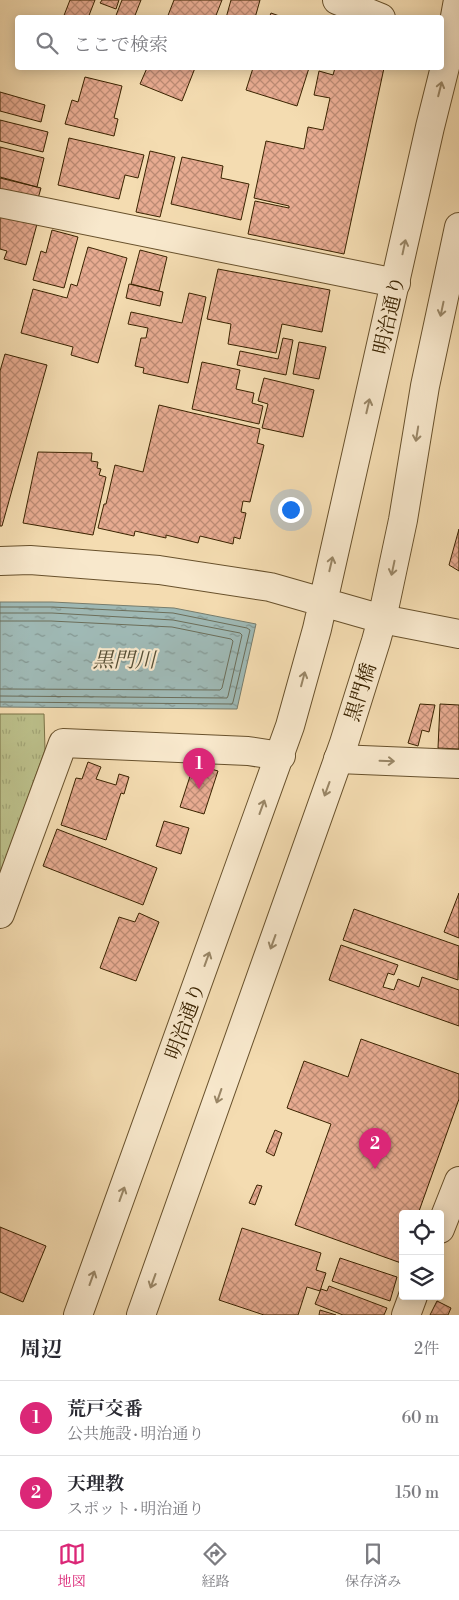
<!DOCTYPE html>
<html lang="ja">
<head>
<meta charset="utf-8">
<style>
  body { margin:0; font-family:"Libre Bodoni","Noto Serif JP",serif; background:#f2f2f3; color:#2b2b33 }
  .controls { position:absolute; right:15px; bottom:15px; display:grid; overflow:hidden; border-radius:5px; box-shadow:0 2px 12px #0003 }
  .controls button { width:45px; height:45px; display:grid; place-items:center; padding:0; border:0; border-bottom:1px solid #e1e1e2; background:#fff; color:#2b2b33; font:25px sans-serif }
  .you { position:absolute; left:290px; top:509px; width:18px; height:18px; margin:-12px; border:4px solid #fff; border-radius:50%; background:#1a73e8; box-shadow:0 0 0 8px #1a73e833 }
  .badge { display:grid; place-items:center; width:32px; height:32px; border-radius:50%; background:#db2777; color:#fff; font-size:16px; font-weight:700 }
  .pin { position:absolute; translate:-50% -41px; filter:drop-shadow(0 1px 2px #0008) }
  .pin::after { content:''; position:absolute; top:26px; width:18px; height:15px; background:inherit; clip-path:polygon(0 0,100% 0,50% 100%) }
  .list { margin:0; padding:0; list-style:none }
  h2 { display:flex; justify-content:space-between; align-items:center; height:65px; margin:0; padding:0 20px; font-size:21px }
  h2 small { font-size:16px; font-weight:400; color:#7c7c81 }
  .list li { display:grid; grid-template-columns:32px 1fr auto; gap:15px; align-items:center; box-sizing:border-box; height:75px; padding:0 20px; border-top:1px solid #e1e1e2 }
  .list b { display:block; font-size:19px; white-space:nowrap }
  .list p { margin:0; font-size:16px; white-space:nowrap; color:#7c7c81 }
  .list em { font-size:16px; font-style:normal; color:#7c7c81 }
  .icon { flex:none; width:28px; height:28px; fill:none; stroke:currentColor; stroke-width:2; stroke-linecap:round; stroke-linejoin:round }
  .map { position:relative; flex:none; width:459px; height:1315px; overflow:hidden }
  .search { position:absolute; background:#fff; box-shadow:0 2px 12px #0003; left:15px; right:15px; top:15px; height:55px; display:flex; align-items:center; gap:12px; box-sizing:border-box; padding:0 18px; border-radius:5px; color:#7c7c81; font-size:19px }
  .sheet { height:215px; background:#fff }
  nav { display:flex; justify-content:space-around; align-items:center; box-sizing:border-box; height:70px; border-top:1px solid #e1e1e2; background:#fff; font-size:14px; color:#7c7c81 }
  nav a { display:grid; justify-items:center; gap:2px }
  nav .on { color:#db2777 }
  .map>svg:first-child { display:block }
</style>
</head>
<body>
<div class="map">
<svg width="459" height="1315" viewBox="0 0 459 1315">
  <defs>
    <pattern id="grass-tufts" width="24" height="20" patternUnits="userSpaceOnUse" patternTransform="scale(1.25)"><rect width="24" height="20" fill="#bcc08b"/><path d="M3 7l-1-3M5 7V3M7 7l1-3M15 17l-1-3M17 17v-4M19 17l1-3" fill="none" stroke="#a2a576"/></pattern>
    <pattern id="water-ripples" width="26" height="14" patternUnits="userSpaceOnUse" patternTransform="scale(1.25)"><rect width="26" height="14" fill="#9fb9b5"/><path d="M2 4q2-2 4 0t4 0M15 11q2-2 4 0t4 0" fill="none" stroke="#839691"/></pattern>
    <pattern id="building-cross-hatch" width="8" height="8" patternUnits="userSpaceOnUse" patternTransform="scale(1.25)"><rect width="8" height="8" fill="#e7ab91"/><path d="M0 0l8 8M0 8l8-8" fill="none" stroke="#bc8b74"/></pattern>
  </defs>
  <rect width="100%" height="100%" fill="#f4dcb1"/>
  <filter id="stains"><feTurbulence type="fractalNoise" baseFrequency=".004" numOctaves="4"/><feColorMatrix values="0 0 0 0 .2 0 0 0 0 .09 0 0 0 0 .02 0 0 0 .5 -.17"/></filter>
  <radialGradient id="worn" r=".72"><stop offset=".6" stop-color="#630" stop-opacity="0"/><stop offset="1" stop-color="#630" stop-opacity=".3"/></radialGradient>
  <path fill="url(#grass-tufts)" stroke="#7b7246" d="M0,714H44L45,750L0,874Z"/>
  <path fill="url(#water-ripples)" stroke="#777d6d" d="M0,602H52L174,608L256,624L237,709L0,707Z"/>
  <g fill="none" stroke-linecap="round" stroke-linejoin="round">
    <path stroke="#6c6e5a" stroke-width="1" d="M0,607H52L173,613L247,628L250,630L233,702L232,704L0,702
      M0,613H52L173,620L240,633L242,635L228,696L227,698L0,696
      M0,621H51L172,627L231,639L233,641L222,688L220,690L0,689"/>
  </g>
  <path fill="url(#building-cross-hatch)" stroke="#3a2300" d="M70,0H95L88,18H63Z
    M102,0H119L116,9L100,3Z
    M122,0H141L134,18H115Z
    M174,0H222L215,18H167Z
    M231,0H260L255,18H226Z
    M271,13L285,18H269Z
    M147,68H195L182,101L140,84Z
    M253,68H309L297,106L246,90Z
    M335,68L358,69V68H384L344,254L248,234L255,201L289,208V206L254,198L266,141L304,149L308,127L323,130L330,98L314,95L319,71L333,75Z
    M85,77L122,86L114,118L118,119L114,136L65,124L72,100L78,102Z
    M0,92L45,105L41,122L0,111Z
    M0,120L48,132L43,152L0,141Z
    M69,138L144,155L138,178L125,175L119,199L58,185Z
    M0,147L44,158L37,187L0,177Z
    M150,151L175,157L160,217L136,212Z
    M182,157L223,166L221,178L249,184L241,220L171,204Z
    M0,178L41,188L37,202L0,192Z
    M0,214L37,224L26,265L4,259L7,251L0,249Z
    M52,230L78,237L64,288L33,280L41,251L46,253Z
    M88,247L127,258L98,363L71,355L73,347L21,333L33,289L67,298L71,284L77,286Z
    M140,250L167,257L159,291L131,284Z
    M218,269L330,290L322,332L282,324L276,353L228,344L231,324L207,319Z
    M129,284L163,292L160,306L126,298Z
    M189,293L206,297L188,383L143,373L144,368L135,366L141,338H146L148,328L128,324L131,312L182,323Z
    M283,338L293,340L286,375L237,365L240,351L278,359Z
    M299,342L326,347L319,379L293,374Z
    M5,354L47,365L2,526H0V371Z
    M202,362L240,370L236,389L254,393L252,403L263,406L259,424L192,409Z
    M264,378L314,390L303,437L262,428L268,404L258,401Z
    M159,405L260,429L257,443L264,445L250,502L243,501L241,512L246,513L240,539L234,537L233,544L200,536L198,543L166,535V538L135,531L134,536L98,528L104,504H106L115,465L143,472Z
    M38,452L92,453L91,461L98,462L97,468L101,469L99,475L106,477L93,535L23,523Z
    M459,529V571L449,565Z
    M420,704L435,705L429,732L422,730L418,746L408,743Z
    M440,704L459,705V749L438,748Z
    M88,762L101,767L96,779L116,785L119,774L129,777L124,794L121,793L106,840L61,825L76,778L82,779Z
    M194,764L218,771L204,814L180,807Z
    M164,821L189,828L181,854L156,846Z
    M57,829L157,868L143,905L43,866Z
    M459,893V938L444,932Z
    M354,909L459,946L458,980L343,940Z
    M139,913L159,922L136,981L100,968L119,917L135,922Z
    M341,945L398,965L394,975L388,973L383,987L394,990L398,979L419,987L422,977L459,990V1026L329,980Z
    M361,1039L459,1074V1099L418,1214H403V1258L401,1263L295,1225L331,1124L287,1108L304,1061L348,1077Z
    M275,1130L282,1133L274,1156L266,1152Z
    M257,1185L262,1186L255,1205L249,1203Z
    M0,1227L46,1246L23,1302L0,1292Z
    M242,1228L321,1253L316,1270L326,1273L320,1291L307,1287L298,1315H264L219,1300Z
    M340,1258L397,1277L390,1301L332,1281Z
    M329,1286L387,1308L384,1315H343L315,1304L321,1289L327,1291Z
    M437,1301L451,1308L448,1315H430Z
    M320,1310L336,1315H319Z"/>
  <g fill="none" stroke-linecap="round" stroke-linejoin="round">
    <g stroke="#68512c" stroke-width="30">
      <path id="minor" d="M337,0L381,18
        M0,203L396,283
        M338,759L459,764
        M0,914L63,743L248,751L281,756
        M440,1229L459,1181
        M406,1315L413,1296"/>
    </g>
    <g stroke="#68512c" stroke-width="30">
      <path id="tertiary" d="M0,561L30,560L159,570L270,587L382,619L459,634
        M78,1315L290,726L317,629L430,127L448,55L458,0
        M141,1315L344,743L376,641L382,619L403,520L425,386L459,227"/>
    </g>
    <use href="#minor" stroke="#f8e8cc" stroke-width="28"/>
    <use href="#tertiary" stroke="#f8e8cc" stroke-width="28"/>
  </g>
  <defs><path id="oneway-shaft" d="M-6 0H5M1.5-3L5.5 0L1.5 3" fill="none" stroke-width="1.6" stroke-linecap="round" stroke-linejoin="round" transform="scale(1.25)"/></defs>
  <g stroke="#998666">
    <use href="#oneway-shaft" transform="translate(440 89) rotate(-76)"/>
    <use href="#oneway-shaft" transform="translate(404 247) rotate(-78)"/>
    <use href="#oneway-shaft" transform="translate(442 309) rotate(102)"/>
    <use href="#oneway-shaft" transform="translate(368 406) rotate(-77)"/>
    <use href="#oneway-shaft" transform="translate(417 434) rotate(99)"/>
    <use href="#oneway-shaft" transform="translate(331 564) rotate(-77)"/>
    <use href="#oneway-shaft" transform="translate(393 568) rotate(102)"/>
    <use href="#oneway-shaft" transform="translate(303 679) rotate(-75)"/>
    <use href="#oneway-shaft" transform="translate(387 761) rotate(2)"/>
    <use href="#oneway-shaft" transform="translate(327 789) rotate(110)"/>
    <use href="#oneway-shaft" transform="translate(262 807) rotate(-70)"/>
    <use href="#oneway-shaft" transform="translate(273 942) rotate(110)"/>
    <use href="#oneway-shaft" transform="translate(207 959) rotate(-70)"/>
    <use href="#oneway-shaft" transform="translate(219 1096) rotate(109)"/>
    <use href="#oneway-shaft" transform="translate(122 1194) rotate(-70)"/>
    <use href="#oneway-shaft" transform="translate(92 1278) rotate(-70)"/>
    <use href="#oneway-shaft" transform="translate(153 1281) rotate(110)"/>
  </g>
  <g text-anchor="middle" stroke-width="4.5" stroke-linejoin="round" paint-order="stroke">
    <g font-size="20" fill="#3a2300" stroke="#f8e8cc">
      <text transform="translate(389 315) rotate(-77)" y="7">明治通り</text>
      <text transform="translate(360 692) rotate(-72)" y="7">黒門橋</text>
      <text transform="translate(185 1021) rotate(-70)" y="7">明治通り</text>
    </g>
    <g font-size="21" font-style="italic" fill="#585036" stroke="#f8e8cc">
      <text x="124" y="667">黒門川</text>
    </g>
  </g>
  <rect width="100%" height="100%" filter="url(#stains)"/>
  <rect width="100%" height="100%" fill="url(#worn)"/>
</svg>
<div class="controls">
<button><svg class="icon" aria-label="locate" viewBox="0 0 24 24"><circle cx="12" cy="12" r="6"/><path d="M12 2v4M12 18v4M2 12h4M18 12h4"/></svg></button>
<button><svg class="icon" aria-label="layers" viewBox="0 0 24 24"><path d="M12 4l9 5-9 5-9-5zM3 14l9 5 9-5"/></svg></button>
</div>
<div class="you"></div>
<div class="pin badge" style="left:199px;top:789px">1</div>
<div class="pin badge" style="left:375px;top:1169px">2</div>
<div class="search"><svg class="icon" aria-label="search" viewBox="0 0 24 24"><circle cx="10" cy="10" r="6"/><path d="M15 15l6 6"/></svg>ここで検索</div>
</div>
<section class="sheet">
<h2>周辺<small>2件</small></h2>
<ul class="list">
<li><span class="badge">1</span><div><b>荒戸交番</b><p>公共施設 · 明治通り</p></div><em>60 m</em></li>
<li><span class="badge">2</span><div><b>天理教</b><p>スポット · 明治通り</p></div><em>150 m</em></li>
</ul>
</section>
<nav>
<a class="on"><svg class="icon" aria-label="map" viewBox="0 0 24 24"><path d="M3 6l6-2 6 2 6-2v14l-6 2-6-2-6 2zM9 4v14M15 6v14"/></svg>地図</a>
<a><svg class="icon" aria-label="directions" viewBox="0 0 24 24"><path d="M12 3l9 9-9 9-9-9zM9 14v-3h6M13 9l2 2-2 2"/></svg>経路</a>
<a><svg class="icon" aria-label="saved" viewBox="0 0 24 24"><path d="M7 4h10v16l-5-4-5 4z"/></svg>保存済み</a>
</nav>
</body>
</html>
